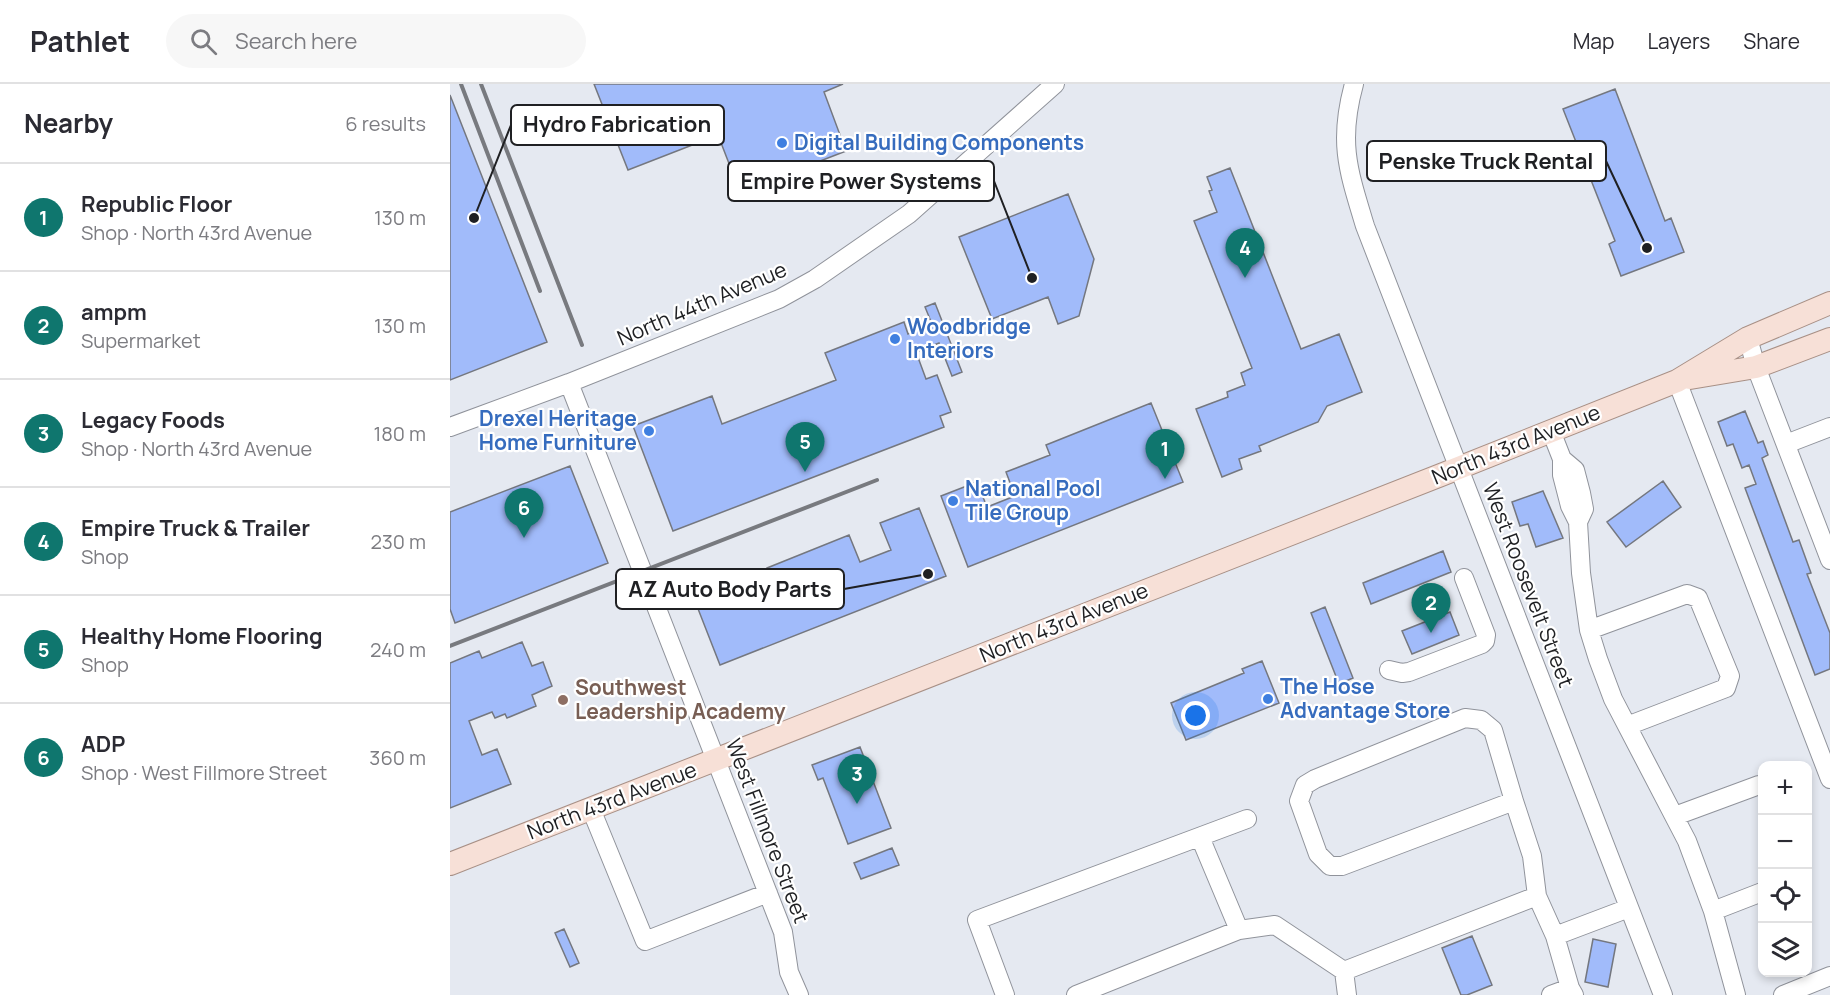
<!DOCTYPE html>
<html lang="en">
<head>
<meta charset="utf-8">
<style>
  body { margin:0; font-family:Manrope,sans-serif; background:#f7f7f7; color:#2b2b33 }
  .controls { position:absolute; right:18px; bottom:18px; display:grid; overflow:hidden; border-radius:12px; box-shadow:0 3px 9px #0003 }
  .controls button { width:54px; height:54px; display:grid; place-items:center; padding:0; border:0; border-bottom:2px solid #e1e1e2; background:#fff; color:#2b2b33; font:30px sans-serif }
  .you { position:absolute; left:746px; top:632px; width:21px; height:21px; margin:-15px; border:4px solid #fff; border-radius:50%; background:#1a73e8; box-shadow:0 0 0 9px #1a73e833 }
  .badge { display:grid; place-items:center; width:39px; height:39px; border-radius:50%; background:#0f766e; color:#fff; font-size:20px; font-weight:700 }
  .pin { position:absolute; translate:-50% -50px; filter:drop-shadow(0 2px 3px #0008) }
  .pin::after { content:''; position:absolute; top:32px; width:21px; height:18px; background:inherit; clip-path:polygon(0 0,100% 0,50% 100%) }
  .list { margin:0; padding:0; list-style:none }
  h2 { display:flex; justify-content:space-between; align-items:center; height:78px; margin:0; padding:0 24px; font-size:26px }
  h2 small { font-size:20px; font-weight:400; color:#7c7c81 }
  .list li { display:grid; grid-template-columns:39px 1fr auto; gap:18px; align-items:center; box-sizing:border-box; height:108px; padding:0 24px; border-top:2px solid #e1e1e2 }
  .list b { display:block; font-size:22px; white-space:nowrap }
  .list p { margin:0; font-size:20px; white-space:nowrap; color:#7c7c81 }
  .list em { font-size:20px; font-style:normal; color:#7c7c81 }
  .icon { flex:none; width:33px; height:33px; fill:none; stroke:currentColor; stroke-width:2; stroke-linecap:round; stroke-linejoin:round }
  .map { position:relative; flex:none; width:1380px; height:911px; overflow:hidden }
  header { display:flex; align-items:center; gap:36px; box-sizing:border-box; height:84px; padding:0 30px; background:#fff; border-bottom:2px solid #e1e1e2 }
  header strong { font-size:28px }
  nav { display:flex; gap:33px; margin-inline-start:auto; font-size:21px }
  .search { width:420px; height:54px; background:#f7f7f7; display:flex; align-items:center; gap:15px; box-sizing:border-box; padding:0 21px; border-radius:33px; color:#7c7c81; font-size:22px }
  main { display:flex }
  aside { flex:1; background:#fff }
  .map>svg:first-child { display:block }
</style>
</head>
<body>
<header>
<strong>Pathlet</strong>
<div class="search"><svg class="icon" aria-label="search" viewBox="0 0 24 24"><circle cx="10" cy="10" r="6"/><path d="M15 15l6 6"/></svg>Search here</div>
<nav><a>Map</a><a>Layers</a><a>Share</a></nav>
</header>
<main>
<aside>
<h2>Nearby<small>6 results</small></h2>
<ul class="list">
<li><span class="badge">1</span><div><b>Republic Floor</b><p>Shop · North 43rd Avenue</p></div><em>130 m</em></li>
<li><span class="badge">2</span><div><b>ampm</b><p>Supermarket</p></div><em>130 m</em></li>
<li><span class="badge">3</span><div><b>Legacy Foods</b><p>Shop · North 43rd Avenue</p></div><em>180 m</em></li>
<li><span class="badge">4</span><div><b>Empire Truck &amp; Trailer</b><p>Shop</p></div><em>230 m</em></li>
<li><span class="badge">5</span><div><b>Healthy Home Flooring</b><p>Shop</p></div><em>240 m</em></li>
<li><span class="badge">6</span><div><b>ADP</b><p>Shop · West Fillmore Street</p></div><em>360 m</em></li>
</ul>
</aside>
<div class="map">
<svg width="1380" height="911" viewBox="0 0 1380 911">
  <rect width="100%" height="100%" fill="#e5e9f1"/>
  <path fill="#a1bbfa" stroke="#74777f" stroke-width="1.5" d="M144,0H393L374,8L396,67L290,108L268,51L178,86Z
    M1165,5L1215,137L1221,134L1234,168L1171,192L1159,160L1165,157L1113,25Z
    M0,11L97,258L0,296Z
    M780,84L851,265L889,250L912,308L877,322L868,338L809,362L811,367L789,375L792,385L772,393L746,325L778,313L777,308L795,301L791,289L802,284L744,137L767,128L759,107L762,106L757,93Z
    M618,110L644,175L629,232L608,240L598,213L542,235L509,153Z
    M485,219L512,288L502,292L489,259L466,268L476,295L487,291L501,328L490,332L494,343L223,447L183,342L262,312L272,340L386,296L375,269L454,238L458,250L482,240L475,223Z
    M701,319L733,398L518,483L491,412L527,398L537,423L565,412L556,388L600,371L596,361Z
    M1295,327L1308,359L1313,357L1318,371L1312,374L1343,458L1349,456L1361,489L1357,490L1380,549V585L1365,591L1295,404L1306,400L1299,381L1292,384L1283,360L1277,362L1268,338Z
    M120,382L158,479L5,539L0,525V428Z
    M1213,397L1231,423L1176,463L1157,438Z
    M1093,407L1113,454L1086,463L1078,440L1070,442L1062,418Z
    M469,424L496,492L270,581L243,512L286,495L297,522L327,510L317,484L399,451L410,478L441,466L430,439Z
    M993,467L1001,488L921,520L913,499Z
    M875,523L903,594L889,600L861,529Z
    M1000,528L1009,551L962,570L952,547Z
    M72,558L82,582L93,578L102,602L82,611L86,622L57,634L55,630L45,634L42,628L19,637L32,671L47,665L61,700L0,724V579L29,567L32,574Z
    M812,577L829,619L736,656L721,619L794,589L792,585Z
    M410,663L441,744L398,760L373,694L368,696L362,681Z
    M442,764L449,781L411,795L404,779Z
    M114,845L129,879L120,883L105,849Z
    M1022,852L1042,901L1017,911H1011L992,864Z
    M1143,855L1166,860L1158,903L1135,898Z"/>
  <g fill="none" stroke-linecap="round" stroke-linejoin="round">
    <g stroke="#90939b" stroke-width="20">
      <path id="minor" d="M904,0C888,58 898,86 915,142L1213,911
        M1298,254L1306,283L1380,476
        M1227,297L1380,695
        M119,299L333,848L339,888L349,911
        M0,343L119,299L329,215L365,195L459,130L605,0
        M1101,347L1112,375V391L1120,422L1128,438L1131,489L1139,546L1148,575L1163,615L1237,757L1263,827L1286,911
        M1336,360L1380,343
        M1112,375L1125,386L1131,409L1134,425L1128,438
        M1139,546L1237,510L1248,514L1280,592L1276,604L1177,642
        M939,586L952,589L959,588L1032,560L1035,557L1036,551L1014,494
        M1015,634L1031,636L1043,646L1064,717L892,782H880L868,770L849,717L855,701L865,695Z
        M1064,717L1082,772L1087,812L1105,852L1120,904L1124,911
        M141,725L195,857L318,809
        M1225,732L1309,701L1312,702
        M750,753L789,846
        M1263,827L1312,808
        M1105,852L1179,824
        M894,887L897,911
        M555,911L527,836L797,735
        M626,911L789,846L825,841L894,887L1087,812
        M1101,911L1120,904
        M1333,911L1380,892"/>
    </g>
    <g stroke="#a89086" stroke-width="24">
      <path id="major" d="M1240,294L1306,283L1380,255
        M0,780L991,391L1227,297L1298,254L1380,219"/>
    </g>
    <use href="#minor" stroke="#fff" stroke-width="18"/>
    <use href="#major" stroke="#f7e0d7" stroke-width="22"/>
    <path stroke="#787a7f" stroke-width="4" d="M11,0L90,207
      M31,0L132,261
      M0,562L427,396"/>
  </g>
  <g fill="#3f7fe0" stroke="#fff" stroke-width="2">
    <circle cx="332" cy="59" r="6"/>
    <circle cx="445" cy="255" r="6"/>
    <circle cx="199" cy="347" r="6"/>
    <circle cx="503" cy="417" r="6"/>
    <circle cx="818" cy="615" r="6"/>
  </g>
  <circle fill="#8d6e63" stroke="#fff" stroke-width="2" cx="113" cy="616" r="6"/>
  <g text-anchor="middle" stroke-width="4.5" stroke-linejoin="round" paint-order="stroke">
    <g font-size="21" font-weight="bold" fill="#366cbe" stroke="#fff" text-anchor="start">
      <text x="344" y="66">Digital Building Components</text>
      <text x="457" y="250">Woodbridge<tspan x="457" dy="24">Interiors</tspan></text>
      <text x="187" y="342" text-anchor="end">Drexel Heritage<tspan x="187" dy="24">Home Furniture</tspan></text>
      <text x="515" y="412">National Pool<tspan x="515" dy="24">Tile Group</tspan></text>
      <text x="830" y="610">The Hose<tspan x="830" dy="24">Advantage Store</tspan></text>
    </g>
    <g font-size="21" fill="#1f2023" stroke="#fff">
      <text transform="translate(252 220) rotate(-23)" y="7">North 44th Avenue</text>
      <text transform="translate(1066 361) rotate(-22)" y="7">North 43rd Avenue</text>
      <text transform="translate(1078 501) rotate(69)" y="7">West Roosevelt Street</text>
      <text transform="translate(614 539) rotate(-22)" y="7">North 43rd Avenue</text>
      <text transform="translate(162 717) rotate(-21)" y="7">North 43rd Avenue</text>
      <text transform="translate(317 747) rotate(69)" y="7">West Fillmore Street</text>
    </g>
    <g font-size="21" font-weight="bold" fill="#785e54" stroke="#fff" text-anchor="start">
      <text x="125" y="611">Southwest<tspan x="125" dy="24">Leadership Academy</tspan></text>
    </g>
  </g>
  <path fill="none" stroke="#1f2023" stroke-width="2" d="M24 134L61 41M1197 164L1156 77M582 194L544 97M478 490L394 505"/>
  <g fill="#1f2023" stroke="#fff" stroke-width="2">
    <circle cx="24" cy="134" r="6"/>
    <circle cx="1197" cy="164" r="6"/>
    <circle cx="582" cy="194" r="6"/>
    <circle cx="478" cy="490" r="6"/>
  </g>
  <g fill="#fff" stroke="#1f2023" stroke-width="2">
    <rect x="61" y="21" width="213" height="40" rx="6"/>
    <rect x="917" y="57" width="239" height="40" rx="6"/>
    <rect x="278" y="77" width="266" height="40" rx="6"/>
    <rect x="166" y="485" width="228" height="40" rx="6"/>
  </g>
  <g font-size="22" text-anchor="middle" font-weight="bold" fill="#1f2023">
    <text x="167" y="48">Hydro Fabrication</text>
    <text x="1036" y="85">Penske Truck Rental</text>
    <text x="411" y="105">Empire Power Systems</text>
    <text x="280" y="513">AZ Auto Body Parts</text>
  </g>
</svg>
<div class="controls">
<button>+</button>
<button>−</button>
<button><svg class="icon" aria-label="locate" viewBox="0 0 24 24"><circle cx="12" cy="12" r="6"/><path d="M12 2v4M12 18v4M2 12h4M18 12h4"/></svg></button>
<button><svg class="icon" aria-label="layers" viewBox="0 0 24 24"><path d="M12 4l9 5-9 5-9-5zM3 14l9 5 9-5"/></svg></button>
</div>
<div class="you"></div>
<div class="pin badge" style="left:715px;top:395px">1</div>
<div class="pin badge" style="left:981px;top:549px">2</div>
<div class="pin badge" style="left:407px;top:720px">3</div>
<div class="pin badge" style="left:795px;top:194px">4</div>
<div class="pin badge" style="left:355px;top:388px">5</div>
<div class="pin badge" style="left:74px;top:454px">6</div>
</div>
</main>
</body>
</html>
